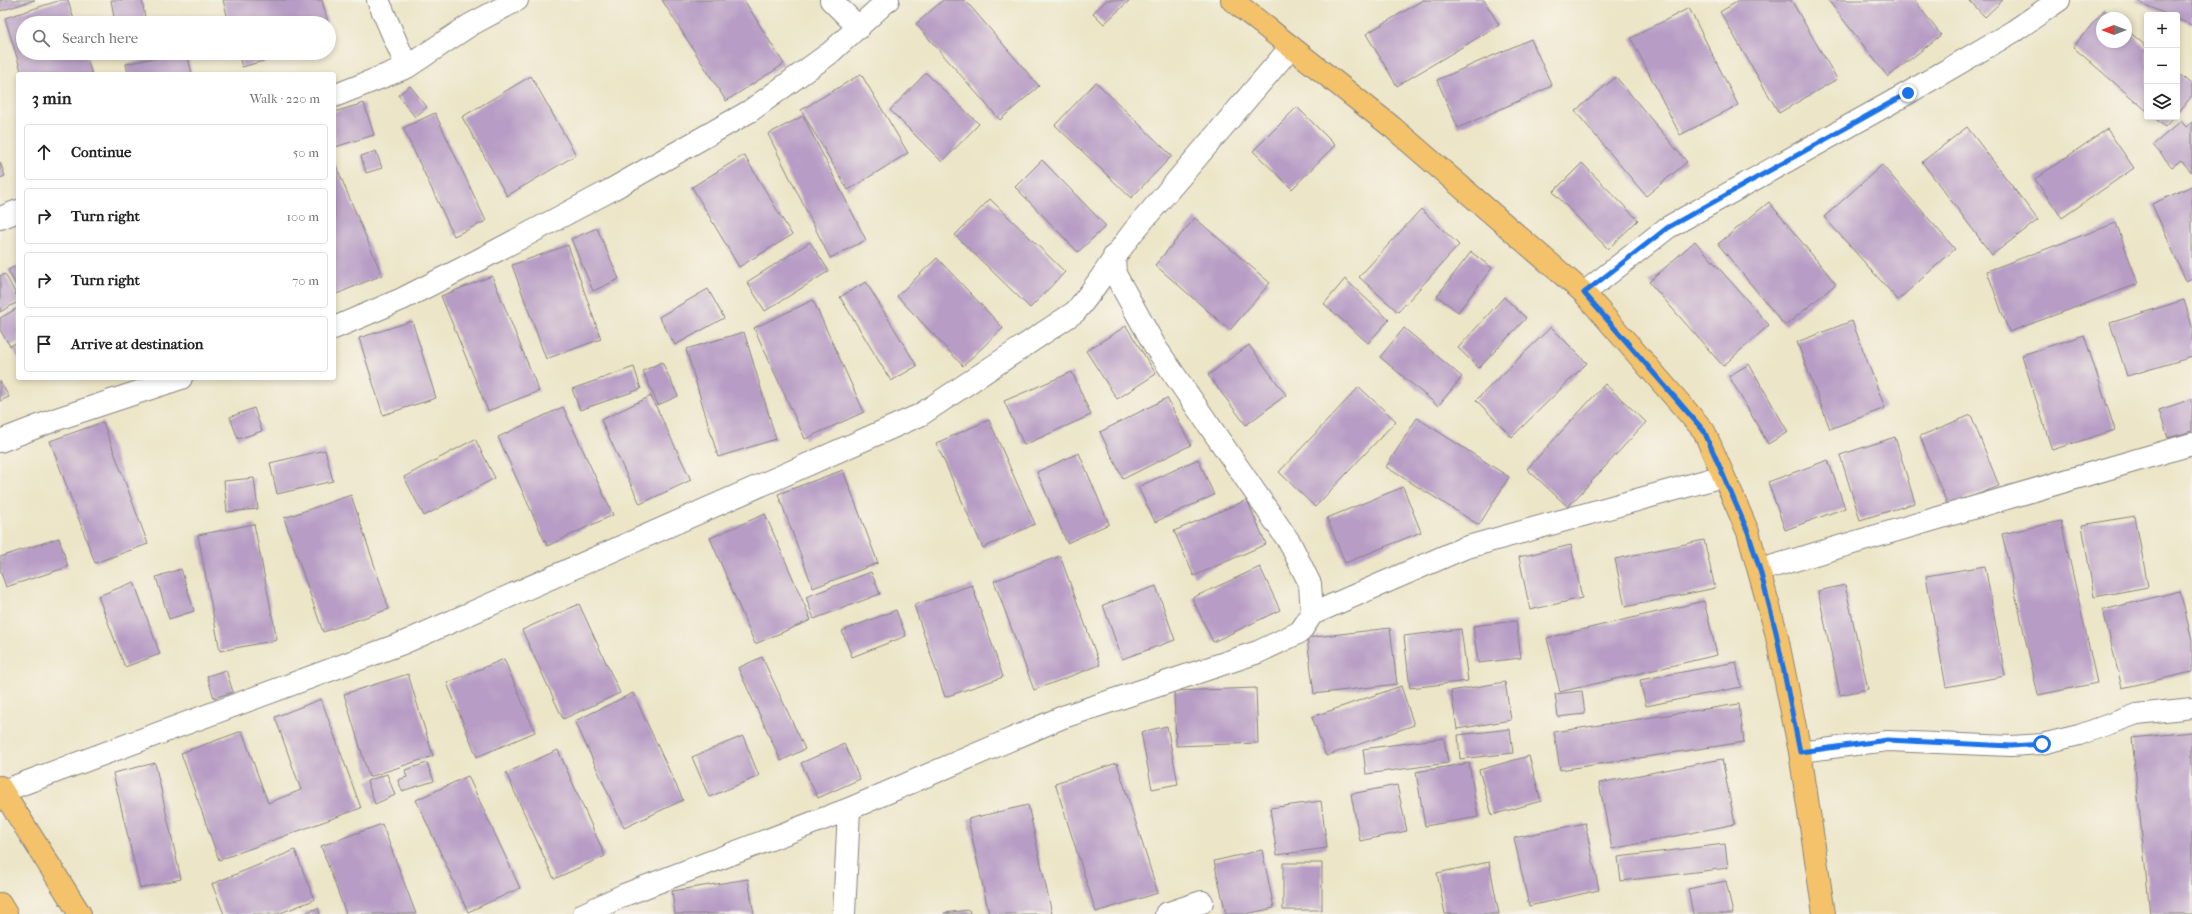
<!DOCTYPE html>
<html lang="en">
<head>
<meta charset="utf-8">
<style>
  body { margin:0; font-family:"IM FELL French Canon",serif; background:#f6f6f6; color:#222 }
  .controls { position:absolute; right:12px; top:12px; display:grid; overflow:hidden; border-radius:4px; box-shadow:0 2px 6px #0003 }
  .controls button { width:36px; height:36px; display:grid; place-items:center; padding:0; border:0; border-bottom:1px solid #e0e0e0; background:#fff; color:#222; font:20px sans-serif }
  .compass { position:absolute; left:2096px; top:12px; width:36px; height:36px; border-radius:50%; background:#fff; box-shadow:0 2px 6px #0003; rotate:270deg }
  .stop { position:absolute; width:12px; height:12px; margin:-9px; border:3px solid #1a73e8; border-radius:50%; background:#fff }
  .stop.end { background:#1a73e8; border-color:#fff; box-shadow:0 1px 4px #0008 }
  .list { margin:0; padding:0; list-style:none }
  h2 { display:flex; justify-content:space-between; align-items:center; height:52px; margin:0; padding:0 16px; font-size:17px }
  h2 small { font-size:13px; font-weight:400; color:#767676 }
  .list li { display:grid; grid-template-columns:26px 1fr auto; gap:12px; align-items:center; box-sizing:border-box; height:56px; margin:0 8px 8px; padding:0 8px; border:1px solid #e0e0e0; border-radius:4px }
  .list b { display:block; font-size:15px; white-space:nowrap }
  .list em { font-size:13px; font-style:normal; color:#767676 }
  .icon { flex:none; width:22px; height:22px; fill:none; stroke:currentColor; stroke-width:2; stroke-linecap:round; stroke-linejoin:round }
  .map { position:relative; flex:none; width:2192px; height:914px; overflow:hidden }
  .search { position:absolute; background:#fff; box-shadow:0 2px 6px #0003; left:16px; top:16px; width:320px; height:44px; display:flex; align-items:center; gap:10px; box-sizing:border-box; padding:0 14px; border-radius:22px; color:#767676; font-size:15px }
  .panel { position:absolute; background:#fff; box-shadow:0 2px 6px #0003; left:16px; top:72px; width:320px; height:308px; border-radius:4px }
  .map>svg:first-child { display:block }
</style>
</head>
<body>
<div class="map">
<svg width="2192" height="914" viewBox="0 0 2192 914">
  <rect width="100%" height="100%" fill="#f7f3e8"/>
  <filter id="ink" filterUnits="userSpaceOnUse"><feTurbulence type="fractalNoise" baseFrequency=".025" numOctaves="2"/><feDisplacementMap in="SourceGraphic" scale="8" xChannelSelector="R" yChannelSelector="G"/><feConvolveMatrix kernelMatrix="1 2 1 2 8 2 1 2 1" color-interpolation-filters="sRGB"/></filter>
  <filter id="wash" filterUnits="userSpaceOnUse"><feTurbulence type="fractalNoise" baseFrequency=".012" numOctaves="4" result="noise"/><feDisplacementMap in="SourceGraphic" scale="16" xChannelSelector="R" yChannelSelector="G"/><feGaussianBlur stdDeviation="0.9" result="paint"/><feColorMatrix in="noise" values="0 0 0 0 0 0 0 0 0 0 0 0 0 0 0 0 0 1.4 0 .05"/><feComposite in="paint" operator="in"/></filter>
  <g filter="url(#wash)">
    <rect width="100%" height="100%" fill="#ece5c7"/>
    <g id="blocks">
      <path fill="#b79dc5" d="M0,0H35L0,11Z
        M61,0H68L75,23H23V53H85L92,74H22L5,18Z
        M111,0H142L146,23H115Z
        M223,0H322L328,23H229Z
        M662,0H744L784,64L726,101Z
        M943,0H965L1039,86L1000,120L916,24Z
        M1107,0H1130L1104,24L1093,13Z
        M1423,0H1484L1499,25L1397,86L1366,34Z
        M1740,0H1791L1837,79L1779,113L1720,12Z
        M1828,0H1914L1941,35L1888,77Z
        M1969,0H2003L1985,17Z
        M2134,0H2192V25L2177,19V15H2168Z
        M1689,8L1738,105L1680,135L1631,38Z
        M2104,10L2114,18H2102V42H2126V29L2147,47V111L2073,47Z
        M329,29L333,42L329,43Z
        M1531,39L1552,86L1458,128L1437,80Z
        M178,53H187L192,74H128L126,64Z
        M238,53H292L242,67Z
        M2177,72L2192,85V96L2177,114Z
        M926,73L979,124L942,162L890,110Z
        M861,74L908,153L848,190L801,110Z
        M531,76L576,155L507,196L462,117Z
        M1616,77L1687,162L1646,196L1575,111Z
        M1096,82L1172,156L1131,198L1055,125Z
        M410,86L427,107L415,117L398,95Z
        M364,103L374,135L335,147L334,112Z
        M1297,107L1335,145L1292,189L1253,151Z
        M435,113L486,221L454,236L403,128Z
        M803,116L866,240L830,258L768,134Z
        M2154,117H2174L2165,127Z
        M2181,121L2186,127L2192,122V173L2181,160L2172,167L2153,145Z
        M1967,127L2038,220L1992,255L1922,162Z
        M2107,129L2134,168L2062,218L2035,179Z
        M376,151L382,168L366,173L361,156Z
        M744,155L792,235L739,267L692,187Z
        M1042,160L1106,226L1078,252L1015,187Z
        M334,161L382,275L334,295Z
        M0,162L5,176L0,178Z
        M1582,163L1638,220L1608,249L1553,192Z
        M1882,165L1955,249L1898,300L1824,217Z
        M2192,186V278L2186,281L2152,204Z
        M990,199L1065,272L1030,308L955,235Z
        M1769,202L1836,284L1785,326L1718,244Z
        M1421,209L1459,245L1398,312L1359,277Z
        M1195,218L1270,283L1230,330L1155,265Z
        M2116,223L2138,284L2009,332L1987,271Z
        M597,228L619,279L593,291L571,239Z
        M1695,241L1769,325L1723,366L1649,282Z
        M810,242L829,271L765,311L747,282Z
        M568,245L601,339L546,359L512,265Z
        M1471,252L1492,268L1458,312L1437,296Z
        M937,258L1003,328L963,366L897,296Z
        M18,265V289L8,270Z
        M5,274L18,298V302L0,312V276Z
        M492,276L539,391L488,411L441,296Z
        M1345,279L1389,320L1368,343L1324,304Z
        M866,282L917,366L891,381L840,297Z
        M708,289L724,318L675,345L659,317Z
        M1504,297L1526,318L1479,368L1458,348Z
        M813,300L864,412L805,439L754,328Z
        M2184,300L2192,326V357L2127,376L2110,323Z
        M18,308V342L10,346L0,330V318Z
        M412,321L436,398L383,415L359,338Z
        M1852,321L1885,408L1830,429L1797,342Z
        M1126,326L1156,374L1117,399L1086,351Z
        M1551,327L1587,363L1512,437L1476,400Z
        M1404,328L1462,377L1438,406L1380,357Z
        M744,332L776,439L718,457L686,349Z
        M2084,335L2115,430L2052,450L2022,355Z
        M1249,345L1286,395L1246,425L1208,375Z
        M18,348V358L14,351Z
        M662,362L678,396L658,405L643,371Z
        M1749,364L1788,432L1768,444L1729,376Z
        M634,367L641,389L580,410L572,389Z
        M1072,372L1091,415L1024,445L1004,401Z
        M0,381L9,397L0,401Z
        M1605,384L1646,422L1568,507L1527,469Z
        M1359,387L1396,421L1315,507L1279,472Z
        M651,396L691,480L640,504L601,420Z
        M1167,398L1191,445L1123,479L1100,432Z
        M2192,399V431L2168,438L2159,410Z
        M563,407L613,515L547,546L498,437Z
        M254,408L262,431L238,439L230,417Z
        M1971,415L1999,486L1948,506L1920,436Z
        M1417,418L1509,477L1479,525L1386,467Z
        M989,420L1035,524L983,548L936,443Z
        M103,422L148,544L95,563L50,441Z
        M1895,437L1915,503L1860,520L1840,455Z
        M475,439L495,478L424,516L404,477Z
        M325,450L333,481L277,494L270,463Z
        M1079,453L1109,524L1067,543L1037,472Z
        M1198,459L1214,495L1155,522L1138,487Z
        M1828,460L1845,508L1785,530L1768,482Z
        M843,470L878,563L813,588L778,494Z
        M254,478L258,509L227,512L224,481Z
        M1403,487L1421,532L1345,563L1327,518Z
        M351,495L389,609L323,632L284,518Z
        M1247,500L1266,544L1194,576L1174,531Z
        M765,514L811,620L755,644L710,538Z
        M2135,516L2148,587L2094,597L2082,525Z
        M2061,521L2097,683L2038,695L2002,534Z
        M254,524L277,640L220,651L198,535Z
        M59,538L68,567L6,587L0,570V557Z
        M1704,540L1715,588L1625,607L1615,559Z
        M1571,545L1582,598L1530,610L1519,557Z
        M1060,556L1100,665L1034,690L994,581Z
        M1985,566L2005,676L1946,687L1926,576Z
        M1260,567L1280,610L1213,642L1192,598Z
        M181,569L194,611L169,619L156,577Z
        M871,572L880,594L814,619L806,597Z
        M134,582L160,654L125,667L98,596Z
        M972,585L1003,677L945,697L914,605Z
        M1845,585L1868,689L1840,695L1818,591Z
        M1156,586L1175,640L1122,659L1103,605Z
        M2180,591L2192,640V672L2122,688L2103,610Z
        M1704,601L1717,655L1560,692L1547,638Z
        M579,604L620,693L563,719L522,630Z
        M896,610L906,636L852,657L842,631Z
        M1516,621L1521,658L1478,663L1473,626Z
        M1390,628L1397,684L1314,694L1307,638Z
        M1461,629L1468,681L1410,688L1404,636Z
        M762,657L805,749L781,761L738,668Z
        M504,659L535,732L477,757L447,683Z
        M1736,662L1741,687L1646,706L1640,680Z
        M226,670L233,692L214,698L207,676Z
        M408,674L433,756L369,777L344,694Z
        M1505,682L1511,720L1457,729L1451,691Z
        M1401,686L1414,725L1326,756L1312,717Z
        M1256,688L1258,743L1176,746L1174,691Z
        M1582,691L1585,714L1558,717L1555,694Z
        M633,693L683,800L624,828L575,721Z
        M321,699L361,808L219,860L181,753L242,731L268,803L301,790L275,717Z
        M1739,704L1744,742L1560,770L1554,732Z
        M1167,726L1178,784L1152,789L1141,732Z
        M1510,729L1513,753L1460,759L1458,735Z
        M2192,732V914H2150L2132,738Z
        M743,736L759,776L709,797L692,757Z
        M1444,738L1448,763L1366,774L1363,749Z
        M844,744L860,779L818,798L801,763Z
        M558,750L605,856L554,879L506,773Z
        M1529,756L1541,801L1492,815L1479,770Z
        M1722,759L1735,824L1612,849L1599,783Z
        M155,763L181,879L140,888L113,773Z
        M427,763L434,781L402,791L398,780L407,777L405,770Z
        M1117,763L1158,893L1096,912L1055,783Z
        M1469,763L1478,817L1425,826L1416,772Z
        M387,774L395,795L375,804L367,781Z
        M468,776L520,888L468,912L416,800Z
        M1397,785L1407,831L1360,841L1351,794Z
        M1321,801L1327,848L1277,855L1270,808Z
        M1028,805L1052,914H989L968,819Z
        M1585,823L1599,890L1529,906L1514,838Z
        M382,824L416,914H346L321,846Z
        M1725,844L1728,868L1621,881L1618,857Z
        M295,850L314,900L278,914H224L212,884Z
        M1262,850L1274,908L1246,914H1226L1214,861Z
        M1489,862L1499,914H1445L1437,873Z
        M1283,863H1322V910H1283Z
        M748,879L754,914H675L672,891Z
        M1726,881L1733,914H1693L1688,889Z
        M318,908L320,914H301Z
        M969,910L970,914H944V913Z"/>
    </g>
  </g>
  <g filter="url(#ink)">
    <use href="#blocks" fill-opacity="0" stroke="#878481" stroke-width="1"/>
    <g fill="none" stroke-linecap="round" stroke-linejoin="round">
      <g stroke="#878481" stroke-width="22">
        <path id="lane" d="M1800,752L1887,741L2011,746L2042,744L2079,735L2137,714L2192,708"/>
      </g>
      <g stroke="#878481" stroke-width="24">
        <path id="street" d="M378,0L407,67
          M831,0L859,28
          M334,96L407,67L470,25L517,0
          M0,218L18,211
          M1114,256L1115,274L1156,348L1290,543L1310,584L1312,614
          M1584,293L1667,228L1908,93L2014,31L2059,0
          M334,328L402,299L477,261L609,191L750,111L830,53L888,0
          M0,441L57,419L181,378
          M1760,570L2192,444
          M3,791L403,643L920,415L1075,312C1097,287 1112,259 1133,232L1291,47
          M584,914L624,895L849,809L1063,717L1258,652L1300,632L1312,614L1464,548L1723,476
          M844,914L849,809
          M1166,914L1202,902"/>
      </g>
      <g stroke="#878481" stroke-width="24">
        <path id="primary" d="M1232,0L1392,127L1584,293L1704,431L1748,532L1776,632L1800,752L1824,914
          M0,787L80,914
          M0,904L6,914"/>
      </g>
      <use href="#lane" stroke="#fff" stroke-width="20"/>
      <use href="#street" stroke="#fff" stroke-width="22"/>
      <use href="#primary" stroke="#f3c26a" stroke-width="22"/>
    </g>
  </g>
  <g fill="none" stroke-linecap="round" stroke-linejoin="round" filter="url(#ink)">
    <path stroke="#1a73e8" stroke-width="5" d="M1908,93L1667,228L1584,293L1704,431L1748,532L1760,570L1776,632L1800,752L1887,740L2011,746L2042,744"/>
  </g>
</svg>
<div class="controls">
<button>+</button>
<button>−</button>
<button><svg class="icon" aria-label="layers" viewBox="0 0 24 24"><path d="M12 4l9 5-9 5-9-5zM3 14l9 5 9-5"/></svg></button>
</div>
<svg class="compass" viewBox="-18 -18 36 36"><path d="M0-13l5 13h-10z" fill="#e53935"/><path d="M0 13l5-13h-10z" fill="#767676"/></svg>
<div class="stop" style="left:2042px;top:744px"></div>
<div class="stop end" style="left:1908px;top:93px"></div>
<div class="search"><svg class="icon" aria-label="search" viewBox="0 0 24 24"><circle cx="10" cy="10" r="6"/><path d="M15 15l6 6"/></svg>Search here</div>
<section class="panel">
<h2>3 min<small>Walk · 220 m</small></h2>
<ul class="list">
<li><svg class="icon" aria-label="ahead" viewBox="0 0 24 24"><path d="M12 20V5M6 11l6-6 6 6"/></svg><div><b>Continue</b></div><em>50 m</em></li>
<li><svg class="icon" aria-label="right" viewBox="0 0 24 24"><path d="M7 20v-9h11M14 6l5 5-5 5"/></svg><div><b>Turn right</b></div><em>100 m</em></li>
<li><svg class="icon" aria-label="right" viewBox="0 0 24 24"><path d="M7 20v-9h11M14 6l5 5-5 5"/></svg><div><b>Turn right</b></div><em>70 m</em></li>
<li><svg class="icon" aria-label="arrive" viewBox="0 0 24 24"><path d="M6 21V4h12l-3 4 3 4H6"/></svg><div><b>Arrive at destination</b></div></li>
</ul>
</section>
</div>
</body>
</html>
